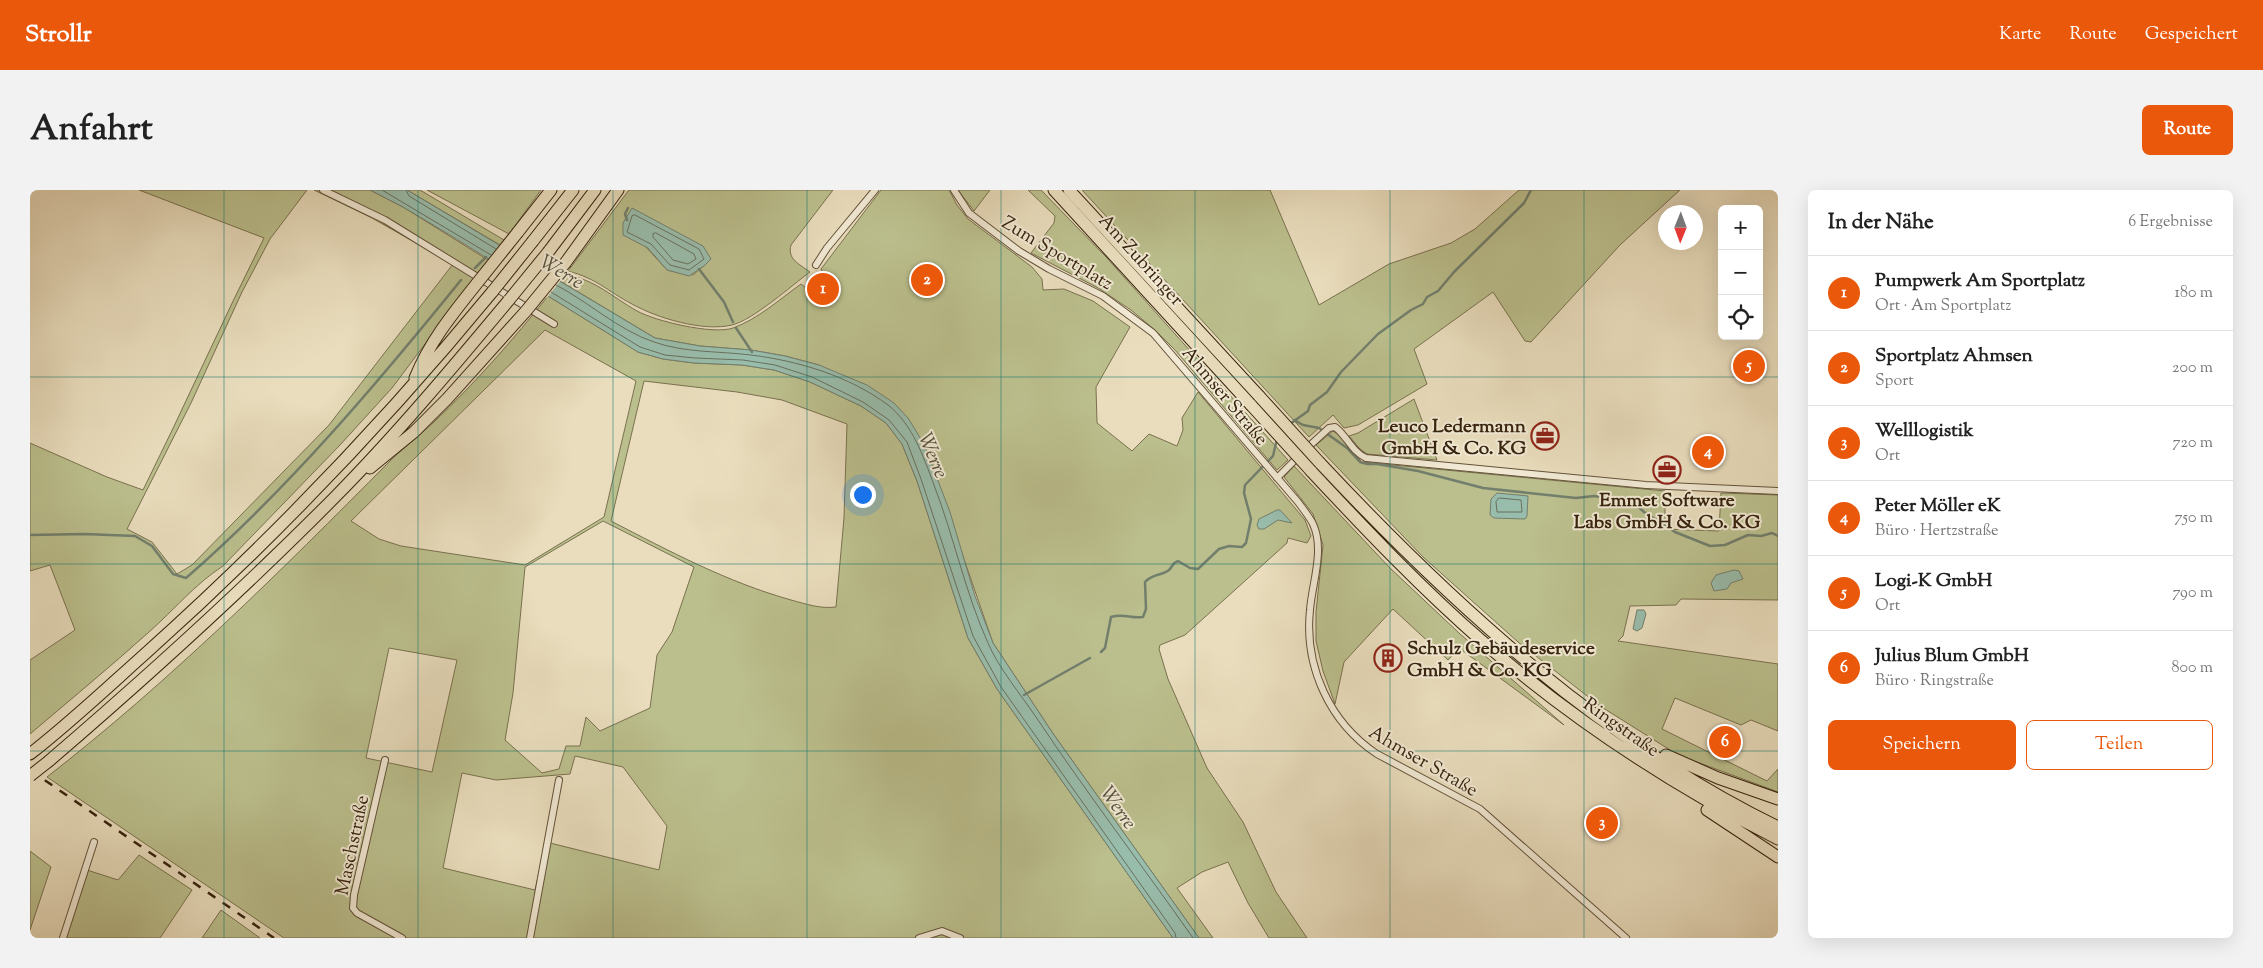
<!DOCTYPE html>
<html lang="de">
<head>
<meta charset="utf-8">
<style>
  body { margin:0; font-family:"Sorts Mill Goudy",serif; background:#f2f2f2; color:#222 }
  .controls { position:absolute; right:15px; top:15px; display:grid; overflow:hidden; border-radius:8px; box-shadow:0 5px 20px #0002 }
  .controls button { width:45px; height:45px; display:grid; place-items:center; padding:0; border:0; border-bottom:1px solid #e0e0e0; background:#fff; color:#222; font:25px sans-serif }
  .compass { position:absolute; left:1628px; top:15px; width:45px; height:45px; border-radius:50%; background:#fff; box-shadow:0 5px 20px #0002; rotate:181deg }
  .you { position:absolute; left:832px; top:304px; width:18px; height:18px; margin:-12px; border:4px solid #fff; border-radius:50%; background:#1a73e8; box-shadow:0 0 0 8px #1a73e833 }
  .badge { display:grid; place-items:center; width:32px; height:32px; border-radius:50%; background:#ea580c; color:#fff; font-size:16px; font-weight:700 }
  .pin { position:absolute; translate:-50% -50%; border:2px solid #fff; box-shadow:0 1px 5px #0006 }
  .list { margin:0; padding:0; list-style:none }
  h2 { display:flex; justify-content:space-between; align-items:center; height:65px; margin:0; padding:0 20px; font-size:21px }
  h2 small { font-size:16px; font-weight:400; color:#767676 }
  .list li { display:grid; grid-template-columns:32px 1fr auto; gap:15px; align-items:center; box-sizing:border-box; height:75px; padding:0 20px; border-top:1px solid #e0e0e0 }
  .list b { display:block; font-size:19px; white-space:nowrap }
  .list p { margin:0; font-size:16px; white-space:nowrap; color:#767676 }
  .list em { font-size:16px; font-style:normal; color:#767676 }
  .actions { display:flex; gap:10px; padding:15px 20px }
  .actions a { flex:1; padding:11px 0; border:1px solid #ea580c; border-radius:8px; text-align:center; font-size:18px; color:#ea580c }
  .actions .main { background:#ea580c; color:#fff }
  .icon { flex:none; width:28px; height:28px; fill:none; stroke:currentColor; stroke-width:2; stroke-linecap:round; stroke-linejoin:round }
  .map { position:relative; flex:none; width:1748px; height:748px; overflow:hidden; border-radius:8px }
  header { display:flex; align-items:center; gap:30px; box-sizing:border-box; height:70px; padding:0 25px; background:#ea580c; color:#fff }
  header strong { font-size:24px }
  nav { display:flex; gap:28px; margin-inline-start:auto; font-size:18px }
  .intro { display:flex; align-items:center; justify-content:space-between; box-sizing:border-box; height:120px; padding:0 30px }
  h1 { margin:0; font-size:35px }
  .button { padding:12px 22px; border-radius:8px; background:#ea580c; color:#fff; font-size:18px; font-weight:700 }
  main { display:flex; gap:30px; padding:0 30px }
  aside { flex:1; background:#fff; border-radius:8px; box-shadow:0 5px 20px #0002 }
  .map>svg:first-child { display:block }
</style>
</head>
<body>
<header>
<strong>Strollr</strong>
<nav><a>Karte</a><a>Route</a><a>Gespeichert</a></nav>
</header>
<div class="intro"><h1>Anfahrt</h1><a class="button">Route</a></div>
<main>
<div class="map">
<svg width="1748" height="748" viewBox="0 0 1748 748">
  <rect width="100%" height="100%" fill="#e9ddbd"/>
  <filter id="stains"><feTurbulence type="fractalNoise" baseFrequency=".004" numOctaves="4"/><feColorMatrix values="0 0 0 0 .2 0 0 0 0 .09 0 0 0 0 .02 0 0 0 .5 -.17"/></filter>
  <radialGradient id="worn" r=".72"><stop offset=".6" stop-color="#630" stop-opacity="0"/><stop offset="1" stop-color="#630" stop-opacity=".3"/></radialGradient>
  <path fill="#bbbf8d" stroke="#79714e" fill-rule="evenodd" d="M109,0H277L240,49L212,102L161,213L97,339L122,352L147,384L162,375L299,235L423,74L342,28L284,0H340L373,17L458,70L362,198L310,255L193,376C165,394 144,420 119,442C80,477 40,510 0,544V470L45,440L20,375L0,381V253L77,287L113,300C155,216 192,131 234,48Z
    M377,0H390L474,50L470,55Z
    M397,0H511L479,44Z
    M599,0H803L761,55C757,69 769,74 780,82C761,96 723,130 702,135C673,142 627,128 602,114C577,101 568,89 538,81ZM614,55L681,69L663,85L637,80Z
    M851,0H919L927,15L938,29L1002,77L1012,89L1013,100L1034,99L1063,111L1100,137L1066,197L1067,233L1102,261L1119,244L1147,256L1153,240L1152,228L1168,202L1275,330L1281,346L1277,353L1258,348L1257,353L1155,445L1130,455L1129,459L1138,489L1177,578L1213,632L1246,702L1277,748H1239L1218,713L1198,672L1172,682L1147,698L1183,748H1169L1024,545L963,453L894,254L789,175L755,166L721,160L670,156L625,148L530,91L536,84C567,91 581,106 607,121C625,131 683,145 703,138C728,129 750,109 771,94L791,109L807,95L794,85L791,79Z
    M928,0H960L944,21Z
    M998,0H1011L1076,67L1258,270L1247,280L1145,160L1125,140L1101,120L1068,98L1001,63L1024,33L1025,26Z
    M1052,0H1240L1289,115L1359,74L1421,53L1445,39L1489,0H1650L1590,55L1501,152L1495,151L1463,102L1384,159L1397,194L1328,235L1314,238L1303,225L1279,247Z
    M518,106L608,162L633,169L664,173L712,175L744,180L780,192L831,216L856,233L872,254L887,291L938,448L967,499L1143,748H254L17,587C139,492 250,382 359,272C373,258 389,246 404,232C445,193 483,150 518,106ZM515,140L606,191L574,327L495,375L371,356L349,349L321,331ZM614,191L707,202L752,210L817,234L814,328L806,417C790,419 776,414 761,410C697,392 639,361 581,331ZM573,331L664,377L642,442L627,465L620,518L570,541L556,527L550,556H536L529,579L512,583L475,550L483,503L495,377ZM359,458L427,470L402,582L336,568ZM545,566L593,577L637,636L629,680L516,652L505,700L413,678L432,583L466,590L540,584Z
    M1384,209L1407,270L1337,264L1330,259L1319,246L1328,243Z
    M1303,241C1313,246 1322,263 1332,272L1635,301V339L1689,341L1691,303L1748,305V410L1651,409L1646,415L1600,416L1593,446L1588,451L1748,474V541L1721,530L1711,535L1645,508L1632,539L1737,591L1748,579V602L1648,565L1570,516L1488,452L1393,367L1286,255Z
    M1264,276L1360,378L1429,443L1534,535L1429,458L1418,470L1363,419L1314,472L1305,514L1293,481L1286,451V422L1293,355L1283,324L1254,287Z
    M0,661L21,677L0,740Z
    M109,665L162,700L130,748H35L57,680L88,690Z
    M191,720L230,748H172Z"/>
  <path fill="#99bdac" stroke="#727f6d" d="M340,0H377L625,148L670,156L721,160L755,166L789,175L837,195L864,213L878,228L894,254L920,322L945,406L963,453L1024,545L1169,748H1143L967,499L938,448L887,291L872,254L856,233L831,216L780,192L744,180L712,175L664,173L633,169L608,162L420,45L373,17Z
    M602,18L673,56L681,69L674,76L659,86L637,80L618,58L593,45V33Z
    M1467,303L1498,306L1497,326L1495,329L1464,328L1460,325L1461,309Z
    M1247,320H1250L1262,333L1248,330L1234,339H1229L1227,335L1229,329Z
    M1704,380L1709,381L1713,389L1701,393L1697,399L1684,401L1681,393L1686,385Z
    M1607,420H1614L1616,424L1612,438L1607,441L1603,439Z"/>
  <path fill="#e9ddbd" d="M471,53L532,89L517,108L456,72Z"/>
  <g fill="none" stroke-linecap="round" stroke-linejoin="round">
    <path stroke="#68705d" stroke-width="1" d="M352,0L461,65
      M376,0L379,6L466,59
      M605,25L669,59L674,69L659,80L640,75L621,54L597,42L602,26Z
      M626,43L664,64L666,69L658,74L643,70L623,47V44Z
      M526,95C559,112 588,140 624,152C655,163 689,161 721,165C769,171 819,186 858,215C883,235 893,266 904,295C924,347 935,402 958,453C968,477 991,505 1006,527C1056,602 1111,674 1163,748
      M521,102L610,157L635,165L665,168L713,170L745,175L782,187L833,212L859,230L877,252L891,289L943,446L971,497L1145,743L1146,748
      M1469,308L1491,310L1492,322H1467L1466,312Z"/>
    <path stroke="#727f6d" stroke-width="2.5" d="M597,30L595,24L598,18
      M445,78L456,67
      M669,79L694,112L703,132
      M706,138L722,162
      M1264,230L1273,235L1289,238L1317,258L1330,272L1337,274H1347L1388,281L1453,298L1546,308L1564,306L1593,310L1604,313L1614,322L1645,342L1680,356L1695,355L1718,345L1731,346L1742,343L1748,346
      M1260,234L1278,221L1280,215L1297,202L1311,182L1348,144L1381,120L1393,114L1397,107L1408,101L1424,82L1494,13L1501,0
      M0,345L54,344L105,346L122,356L143,384L156,388C258,299 346,195 431,90
      M1071,462L1075,458L1081,427C1094,423 1101,429 1113,427L1116,419L1115,392C1123,383 1132,386 1139,380C1143,376 1142,373 1148,371L1160,378L1168,379L1189,359L1199,356L1212,357L1216,353L1221,329L1214,303L1215,295L1243,266L1247,249
      M994,505L1060,468"/>
    <g stroke="#64523a" stroke-width="8">
      <path id="minor" d="M293,0L355,30L524,134
        M924,0L939,23L989,61L1019,79L1073,106L1123,143L1268,312C1273,319 1279,326 1283,334C1295,360 1282,393 1280,420C1274,477 1300,533 1347,564L1450,619L1596,748
        M786,75L797,58L845,0
        M1276,259L1299,238L1305,237C1317,246 1322,262 1336,268L1616,295L1748,301
        M1247,288L1269,266
        M355,570L324,705L323,718L327,723L372,748
        M33,748L64,652
        M500,748L529,590
        M889,748L912,741L930,748"/>
    </g>
    <g stroke="#37230e" stroke-width="13">
      <path id="trunk" d="M1024,0L1221,215
        M1039,0L1230,207
        M1290,273C1424,416 1570,550 1748,637
        M1281,281C1336,340 1392,399 1453,452C1543,530 1642,595 1748,649
        M1636,565L1688,588L1748,609
        M1677,620L1748,667"/>
    </g>
    <g stroke="#37230e" stroke-width="13">
      <path id="motorway" d="M488,42L521,0
        M503,51L543,0
        M519,61L565,0
        M536,72L588,0
        M385,188C400,151 424,122 448,92
        M340,278L384,242L417,209L496,121
        M0,564C40,533 78,497 116,463C241,351 357,230 463,101
        M19,571C118,486 214,399 306,306C367,244 423,177 479,110"/>
    </g>
    <use href="#minor" stroke="#f1e9d4" stroke-width="6"/>
    <use href="#trunk" stroke="#e9ddbd" stroke-width="11"/>
    <use href="#motorway" stroke="#e9ddbd" stroke-width="11"/>
    <path stroke="#37230e" stroke-width="2.5" stroke-dasharray="9 9" stroke-linecap="butt" d="M0,580L244,748"/>
    <g stroke="#37230e" stroke-width="13" stroke-linecap="butt">
      <path id="trunk-bridge" d="M1230,207L1290,273
        M1221,215L1281,281"/>
    </g>
    <g stroke="#37230e" stroke-width="13" stroke-linecap="butt">
      <path id="motorway-bridge" d="M448,92L488,42
        M463,101L503,51
        M479,110L519,61
        M496,121L536,72
        M0,586L19,571"/>
    </g>
    <use href="#trunk-bridge" stroke="#e9ddbd" stroke-width="11"/>
    <use href="#motorway-bridge" stroke="#e9ddbd" stroke-width="11"/>
  </g>
  <path fill="none" stroke="#0f766e" stroke-width="1" stroke-opacity="0.55" d="M194,0V748M388,0V748M583,0V748M777,0V748M971,0V748M1165,0V748M1360,0V748M1554,0V748M0,187H1748M0,374H1748M0,561H1748"/>
  <defs>
    <g id="office-ring" transform="scale(1.4375)"><circle r="9.5" fill="#f1e9d4" stroke="#8f2418" stroke-width="1.5"/><path d="M-6-3h4V-5.5h4V-3h4V5H-6ZM-1-4.5V-3h2v-1.5ZM-6 0V1H6V0Z" fill="#8f2418"/></g>
    <g id="building-ring" transform="scale(1.4375)"><circle r="9.5" fill="#f1e9d4" stroke="#8f2418" stroke-width="1.5"/><path d="M-4-6H4V6H1V3H-1V6H-4ZM-2.5-4.3h1.7v1.8h-1.7ZM.8-4.3h1.7v1.8H.8ZM-2.5-1h1.7V.8h-1.7ZM.8-1h1.7V.8H.8Z" fill="#8f2418"/></g>
  </defs>
  <g fill-rule="evenodd">
    <use href="#office-ring" x="1515" y="246"/>
    <use href="#office-ring" x="1637" y="280"/>
    <use href="#building-ring" x="1358" y="468"/>
  </g>
  <g text-anchor="middle" stroke-width="4" stroke-linejoin="round" paint-order="stroke">
    <g font-size="19" fill="#37230e" stroke="#f1e9d4">
      <text transform="translate(1028 62) rotate(31)" y="7">Zum Sportplatz</text>
      <text transform="translate(1112 69) rotate(48)" y="7">Am Zubringer</text>
      <text transform="translate(1196 205) rotate(50)" y="7">Ahmser Straße</text>
      <text transform="translate(1592 536) rotate(35)" y="7">Ringstraße</text>
      <text transform="translate(1394 570) rotate(30)" y="7">Ahmser Straße</text>
      <text transform="translate(321 655) rotate(-78)" y="7">Maschstraße</text>
    </g>
    <g font-size="19" font-weight="bold" fill="#37230e" stroke="#f1e9d4" text-anchor="end">
      <text x="1496" y="242">Leuco Ledermann<tspan x="1496" dy="22">GmbH &amp; Co. KG</tspan></text>
      <text x="1637" y="316" text-anchor="middle">Emmet Software<tspan x="1637" dy="22">Labs GmbH &amp; Co. KG</tspan></text>
      <text x="1377" y="464" text-anchor="start">Schulz Gebäudeservice<tspan x="1377" dy="22">GmbH &amp; Co. KG</tspan></text>
    </g>
    <g font-size="20" font-style="italic" fill="#54513d" stroke="#f1e9d4">
      <text transform="translate(532 81) rotate(31)" y="7">Werre</text>
      <text transform="translate(904 265) rotate(67)" y="7">Werre</text>
      <text transform="translate(1089 617) rotate(55)" y="7">Werre</text>
    </g>
  </g>
  <rect width="100%" height="100%" filter="url(#stains)"/>
  <rect width="100%" height="100%" fill="url(#worn)"/>
</svg>
<div class="controls">
<button>+</button>
<button>−</button>
<button><svg class="icon" aria-label="locate" viewBox="0 0 24 24"><circle cx="12" cy="12" r="6"/><path d="M12 2v4M12 18v4M2 12h4M18 12h4"/></svg></button>
</div>
<svg class="compass" viewBox="-18 -18 36 36"><path d="M0-13l5 13h-10z" fill="#e53935"/><path d="M0 13l5-13h-10z" fill="#767676"/></svg>
<div class="you"></div>
<div class="pin badge" style="left:793px;top:99px">1</div>
<div class="pin badge" style="left:897px;top:90px">2</div>
<div class="pin badge" style="left:1572px;top:633px">3</div>
<div class="pin badge" style="left:1678px;top:262px">4</div>
<div class="pin badge" style="left:1719px;top:176px">5</div>
<div class="pin badge" style="left:1695px;top:552px">6</div>
</div>
<aside>
<h2>In der Nähe<small>6 Ergebnisse</small></h2>
<ul class="list">
<li><span class="badge">1</span><div><b>Pumpwerk Am Sportplatz</b><p>Ort · Am Sportplatz</p></div><em>180 m</em></li>
<li><span class="badge">2</span><div><b>Sportplatz Ahmsen</b><p>Sport</p></div><em>200 m</em></li>
<li><span class="badge">3</span><div><b>Welllogistik</b><p>Ort</p></div><em>720 m</em></li>
<li><span class="badge">4</span><div><b>Peter Möller eK</b><p>Büro · Hertzstraße</p></div><em>750 m</em></li>
<li><span class="badge">5</span><div><b>Logi-K GmbH</b><p>Ort</p></div><em>790 m</em></li>
<li><span class="badge">6</span><div><b>Julius Blum GmbH</b><p>Büro · Ringstraße</p></div><em>800 m</em></li>
</ul>
<div class="actions"><a class="main">Speichern</a><a>Teilen</a></div>
</aside>
</main>
</body>
</html>
